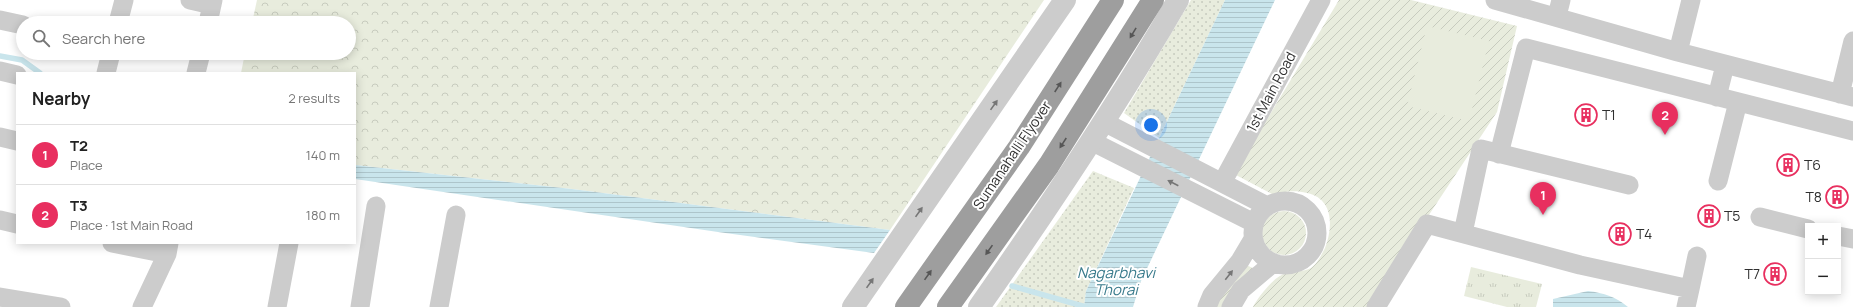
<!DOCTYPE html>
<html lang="en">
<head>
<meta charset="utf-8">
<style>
  body { margin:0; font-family:Manrope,sans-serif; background:#f2f2f2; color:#222 }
  .controls { position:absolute; right:12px; bottom:12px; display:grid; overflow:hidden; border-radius:0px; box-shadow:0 2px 10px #0003 }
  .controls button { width:36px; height:36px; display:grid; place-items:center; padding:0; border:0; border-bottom:1px solid #e0e0e0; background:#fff; color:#222; font:20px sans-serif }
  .you { position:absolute; left:1151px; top:125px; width:14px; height:14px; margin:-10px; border:3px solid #fff; border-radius:50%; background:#1a73e8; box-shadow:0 0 0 6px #1a73e833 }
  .badge { display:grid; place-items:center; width:26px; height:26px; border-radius:50%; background:#e82f5f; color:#fff; font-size:13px; font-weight:700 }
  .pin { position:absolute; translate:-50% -33px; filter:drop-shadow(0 1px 2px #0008) }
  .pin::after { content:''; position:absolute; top:21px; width:14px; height:12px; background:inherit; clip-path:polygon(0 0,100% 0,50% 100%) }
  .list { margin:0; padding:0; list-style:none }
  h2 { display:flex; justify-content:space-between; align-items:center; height:52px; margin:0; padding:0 16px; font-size:17px }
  h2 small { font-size:13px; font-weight:400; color:#767676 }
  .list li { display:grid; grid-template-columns:26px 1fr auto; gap:12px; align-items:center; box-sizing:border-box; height:60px; padding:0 16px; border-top:1px solid #e0e0e0 }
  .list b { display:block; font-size:15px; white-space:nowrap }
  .list p { margin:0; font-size:13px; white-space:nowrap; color:#767676 }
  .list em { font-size:13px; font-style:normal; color:#767676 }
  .icon { flex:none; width:22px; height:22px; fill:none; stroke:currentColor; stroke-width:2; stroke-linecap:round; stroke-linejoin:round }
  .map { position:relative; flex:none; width:1853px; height:307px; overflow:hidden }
  .search { position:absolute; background:#fff; box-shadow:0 2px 10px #0003; left:16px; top:16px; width:340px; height:44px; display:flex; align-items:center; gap:10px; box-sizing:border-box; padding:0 14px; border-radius:22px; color:#767676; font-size:15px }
  .panel { position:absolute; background:#fff; box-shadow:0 2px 10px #0003; left:16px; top:72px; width:340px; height:172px; border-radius:0px }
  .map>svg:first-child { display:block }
</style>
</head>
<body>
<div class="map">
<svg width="1853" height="307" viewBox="0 0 1853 307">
  <defs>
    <pattern id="grass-dots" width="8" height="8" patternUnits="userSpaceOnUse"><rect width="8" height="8" fill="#e8ecdd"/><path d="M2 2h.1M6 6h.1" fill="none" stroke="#c7cbbe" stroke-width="1.8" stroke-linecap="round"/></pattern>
    <pattern id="forest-crowns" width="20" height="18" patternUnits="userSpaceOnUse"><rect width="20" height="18" fill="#e8ecdd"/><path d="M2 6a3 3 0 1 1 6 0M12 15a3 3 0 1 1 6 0" fill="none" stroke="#c7cbbe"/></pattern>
    <pattern id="park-tufts" width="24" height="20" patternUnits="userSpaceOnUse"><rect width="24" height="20" fill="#e8ecdd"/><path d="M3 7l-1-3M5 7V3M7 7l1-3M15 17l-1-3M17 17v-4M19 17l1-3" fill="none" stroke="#c7cbbe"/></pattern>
    <pattern id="garden-furrows" width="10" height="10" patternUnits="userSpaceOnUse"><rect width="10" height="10" fill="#e8ecdd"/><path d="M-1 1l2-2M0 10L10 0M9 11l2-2" fill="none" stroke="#c7cbbe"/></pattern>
    <pattern id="water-rules" width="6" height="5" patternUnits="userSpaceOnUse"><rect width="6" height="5" fill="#c9e5ec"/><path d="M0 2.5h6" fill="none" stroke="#adc5cb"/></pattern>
  </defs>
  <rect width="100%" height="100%" fill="#fff"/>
  <path fill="url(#grass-dots)" d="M1191,0H1225L1159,138L1124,113Z
    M1093,171L1134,188L1086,291L1084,307H996Z"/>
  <path fill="url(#forest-crowns)" d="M257,0H1044L890,230L572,189L355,165V73H241L245,53H349V23H252Z"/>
  <path fill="url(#park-tufts)" d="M1471,267L1542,284L1536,307H1507L1464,296Z"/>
  <path fill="url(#garden-furrows)" d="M1339,0H1411L1517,26L1497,112L1368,307H1253C1258,297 1274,277 1284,274C1292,271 1304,272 1311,268C1317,264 1322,254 1325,248C1333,227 1334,199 1307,193C1295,190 1285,191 1274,195L1234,174Z
    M1262 233a22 22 0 1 1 44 0a22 22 0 1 1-44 0Z
    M1244,264L1255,269L1224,307H1215Z"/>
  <path fill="#e8ecdd" d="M1427,26L1489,41L1469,121L1407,106Z"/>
  <path fill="url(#water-rules)" d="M1225,0H1275L1141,281L1133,307H1084L1086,291Z
    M355,165L572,189L890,230L874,253L718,232L355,179Z
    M1588,291C1604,293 1616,297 1628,307H1553V299Z"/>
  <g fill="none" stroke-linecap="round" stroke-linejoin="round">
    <path stroke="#c9e5ec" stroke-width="5.5" d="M0,56L22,60L40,73
      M1012,286L1086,307"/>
    <path stroke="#ccc" stroke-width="19" d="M190,0L212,5
      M1495,0L1678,52L1853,97
      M1557,16L1561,0
      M0,20L23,25
      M118,23L124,0
      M208,23L213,0
      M1678,52L1691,0
      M0,71L17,75
      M106,73L111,53
      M196,73L201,53
      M1840,94L1853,41
      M1717,97L1725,65
      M1104,122L1267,206
      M0,137L17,141
      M1091,141L1254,223
      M1499,154L1526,48L1853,131
      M1718,181L1738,102
      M1222,183L1321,0
      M1253 233a32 32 0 1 1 64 0a32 32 0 1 1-64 0Z
      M1760,217L1808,229
      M0,220L17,224
      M1463,233L1481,149L1629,185
      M1838,236L1853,239
      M112,243L167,254
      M1690,289L1697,256
      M0,297L61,307
      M142,307L167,254L169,243
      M277,307L289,243
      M360,307L376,206
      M439,307L456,215
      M1207,307L1212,295L1240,261L1253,239
      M1231,307L1241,290L1273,263
      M1376,307L1427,224L1580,265L1690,289L1686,307"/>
    <path stroke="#ccc" stroke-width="22" d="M853,307L1065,0
      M979,307C1049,207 1117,106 1178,0"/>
    <path stroke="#9e9e9e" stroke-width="22" d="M906,307L1019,147L1113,0
      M948,307L1049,165L1153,0"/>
  </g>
  <defs><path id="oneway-solid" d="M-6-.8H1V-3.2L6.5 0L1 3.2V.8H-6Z"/></defs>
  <g fill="#565656">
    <use href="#oneway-solid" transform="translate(1133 33) rotate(121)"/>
    <use href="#oneway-solid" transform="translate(1058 87) rotate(-57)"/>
    <use href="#oneway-solid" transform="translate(1063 143) rotate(123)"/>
    <use href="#oneway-solid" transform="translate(989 250) rotate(125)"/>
    <use href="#oneway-solid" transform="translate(928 275) rotate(-55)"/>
  </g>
  <g fill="#767676">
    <use href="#oneway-solid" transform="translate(994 105) rotate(-55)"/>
    <use href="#oneway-solid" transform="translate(1173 183) rotate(-153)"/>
    <use href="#oneway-solid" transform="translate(919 212) rotate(-55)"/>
    <use href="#oneway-solid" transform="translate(1229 275) rotate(-52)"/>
    <use href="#oneway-solid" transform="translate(870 283) rotate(-55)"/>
  </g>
  <defs>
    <g id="building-ring" transform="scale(1.15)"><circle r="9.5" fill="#fff" stroke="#e82f5f" stroke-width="1.5"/><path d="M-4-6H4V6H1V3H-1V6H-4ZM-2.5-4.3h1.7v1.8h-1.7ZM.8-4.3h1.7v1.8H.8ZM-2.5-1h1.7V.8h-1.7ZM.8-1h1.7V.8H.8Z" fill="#e82f5f"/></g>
  </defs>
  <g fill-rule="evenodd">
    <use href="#building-ring" x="1586" y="115"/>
    <use href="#building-ring" x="1788" y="165"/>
    <use href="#building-ring" x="1837" y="197"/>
    <use href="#building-ring" x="1709" y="216"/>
    <use href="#building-ring" x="1620" y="234"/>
    <use href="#building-ring" x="1775" y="274"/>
  </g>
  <g text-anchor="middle" stroke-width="4" stroke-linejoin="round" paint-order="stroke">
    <g font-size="14" fill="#2f2f2f" stroke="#fff">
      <text transform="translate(1271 92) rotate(-62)" y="5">1st Main Road</text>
      <text transform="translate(1012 155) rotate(-56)" y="5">Sumanahalli Flyover</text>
    </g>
    <g font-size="14" fill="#2f2f2f" stroke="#fff" text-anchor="start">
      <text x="1602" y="120">T1</text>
      <text x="1804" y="170">T6</text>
      <text x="1822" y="202" text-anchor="end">T8</text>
      <text x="1724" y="221">T5</text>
      <text x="1636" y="239">T4</text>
      <text x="1760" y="279" text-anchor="end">T7</text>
    </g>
    <g font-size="15" font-style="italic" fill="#397b8c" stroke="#fff">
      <text x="1116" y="278">Nagarbhavi<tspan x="1116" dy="17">Thorai</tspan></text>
    </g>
  </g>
</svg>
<div class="controls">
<button>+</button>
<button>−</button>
</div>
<div class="you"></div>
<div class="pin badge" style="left:1543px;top:215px">1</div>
<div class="pin badge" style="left:1665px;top:135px">2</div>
<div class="search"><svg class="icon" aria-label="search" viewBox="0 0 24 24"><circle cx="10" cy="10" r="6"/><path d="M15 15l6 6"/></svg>Search here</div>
<section class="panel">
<h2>Nearby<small>2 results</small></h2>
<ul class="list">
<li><span class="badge">1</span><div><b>T2</b><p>Place</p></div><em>140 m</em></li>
<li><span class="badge">2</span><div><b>T3</b><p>Place · 1st Main Road</p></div><em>180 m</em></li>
</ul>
</section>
</div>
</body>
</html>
